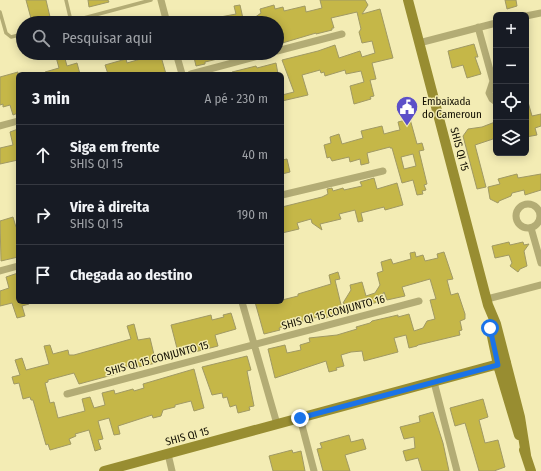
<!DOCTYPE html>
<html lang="pt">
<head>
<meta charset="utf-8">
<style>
  body { margin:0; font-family:"Fira Sans Condensed",sans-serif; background:#242831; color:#f1f3f6 }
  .controls { position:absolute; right:12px; top:12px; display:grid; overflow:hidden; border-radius:6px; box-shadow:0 2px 10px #0003 }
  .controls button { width:36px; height:36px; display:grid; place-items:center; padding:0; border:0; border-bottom:1px solid #363941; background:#171b24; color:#f1f3f6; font:20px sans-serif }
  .stop { position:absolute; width:12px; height:12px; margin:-9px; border:3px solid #1a73e8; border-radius:50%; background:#fff }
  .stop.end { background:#1a73e8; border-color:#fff; box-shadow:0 1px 4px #0008 }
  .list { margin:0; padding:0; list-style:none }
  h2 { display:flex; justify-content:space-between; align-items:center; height:52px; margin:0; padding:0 16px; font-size:17px }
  h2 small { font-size:13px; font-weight:400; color:#9ea1a6 }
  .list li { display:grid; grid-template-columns:26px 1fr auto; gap:12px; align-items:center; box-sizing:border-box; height:60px; padding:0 16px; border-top:1px solid #363941 }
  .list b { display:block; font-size:15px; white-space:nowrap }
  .list p { margin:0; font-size:13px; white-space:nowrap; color:#9ea1a6 }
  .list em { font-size:13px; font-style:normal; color:#9ea1a6 }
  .icon { flex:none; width:22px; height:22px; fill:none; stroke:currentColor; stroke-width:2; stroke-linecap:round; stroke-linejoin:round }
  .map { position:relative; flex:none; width:541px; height:471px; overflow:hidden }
  .search { position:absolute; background:#171b24; box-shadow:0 2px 10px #0003; left:16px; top:16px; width:268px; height:44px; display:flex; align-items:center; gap:10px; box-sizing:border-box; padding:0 14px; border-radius:22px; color:#9ea1a6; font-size:15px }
  .panel { position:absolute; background:#171b24; box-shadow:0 2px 10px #0003; left:16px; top:72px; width:268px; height:232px; border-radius:6px }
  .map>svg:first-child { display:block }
</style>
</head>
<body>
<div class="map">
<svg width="541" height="471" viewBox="0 0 541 471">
  <rect width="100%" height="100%" fill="#f3ecb4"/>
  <path fill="#c5b748" stroke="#a09964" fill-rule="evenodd" d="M26,0H46L50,17L32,22Z
    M88,0H108L109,2L89,7Z
    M320,0H365L368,5L362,14L380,9L393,58L372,63L376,79L370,80L374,96L370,97L371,99L354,104L350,86L364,82L361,71L346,74L345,70L325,76L324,72L321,73L320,70L302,75L308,95L282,101V95L294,92L282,60L318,51L335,45L339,58L360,51L362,57L375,53L372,41L362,43L359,32L361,29L357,12L331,18L334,28H332V30L316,34V33L279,44L277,23H256L254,18L261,13L260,9L274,5L275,9L283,7L284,11L305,6L306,12L322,8Z
    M505,0H516L517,6L507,9Z
    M240,5L244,23H209V21L215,18L236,14L234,6Z
    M474,44L478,57H475L481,74L467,78L463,65L452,68L448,51Z
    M143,53H160L166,74H108L105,65L126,59L127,63L144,58Z
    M193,53H234V55L205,62V64L196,66Z
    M64,55L67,66L77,63L80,74H45V72L59,68L56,57Z
    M276,63L278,74H232V72L256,66L257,68Z
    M18,72V113L13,115L10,105L3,107V104L0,105V77Z
    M526,102H528L532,116L541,114V126L535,128L537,135L526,137Z
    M410,119L417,144L422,143L424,150L419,151L427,184L424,185L426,190L422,191L423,194L417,195L413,180L402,183L392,148H390V147L367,153L369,163L361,165L360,159L350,162L349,157L332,161L330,157L327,158L324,145L331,143L330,137L339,134L342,144L363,138L361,131L382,126L384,134L395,131L400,130L398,122ZM413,154L416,166L404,169L401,157Z
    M495,122L496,138L475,145L486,187L477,189L463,136L468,129L482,127Z
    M18,129V160L0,164V148L13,145L10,132Z
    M287,159L290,172L282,174V160Z
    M517,174L518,178L541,174V190L525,195L524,190L512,193L511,196L499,201L498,203L490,199L488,187L500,184L498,179Z
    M374,178L377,189L397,183L403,205L385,210L384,207L361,213L363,221L358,222L355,210L339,214L341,219L320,224L322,230L312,223L311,219L297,223L299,229L282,233V207L322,197L328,194L327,189L332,188L333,191L343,188L344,190L362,186L360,182Z
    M13,217L16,227H18V257L1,261L0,221Z
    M509,242L510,245L523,242L524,245L529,244L524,251L527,266L520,269L518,272L510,266L512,263L509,255L495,258L492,246Z
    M415,252L416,257L423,255L425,261L438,258L437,254L444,252L453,279L447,280L451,295L458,293L465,314V319L460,321L462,330L459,331L460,335L418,345L417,346L409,348L406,335L394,338L398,352L364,361L362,351L351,352L341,355L344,366L336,368L337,370L329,372L326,361L275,378L268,349L285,345L287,353L301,350L300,345L310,342L309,338L337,335L357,329L356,327L370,323L372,321L398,315V317L409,314L414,331L423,328L427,321L435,319L430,300L436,299L430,279L402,287L405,296L387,300L384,292L378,302L353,309L343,303L351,290L350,285L362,282L366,296L375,293L380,285L377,273L383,271L381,262L391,259L393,264L411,259L410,253Z
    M338,272L340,279L335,280L343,313L326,318L325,316L314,318L279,328L280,330L264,334L255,302H282V300L298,296V294L331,284L329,275Z
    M18,273V302H29V304L22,306L25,316L17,318L12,303L0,306V291L9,288L6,277Z
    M231,313L236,329L215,335L218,346L179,356L171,325L211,315L212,320L224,317L223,315Z
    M134,324L138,340L150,338L156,363L138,367L137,364L115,370L116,374L79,384L74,373L48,380V382L45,383L50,403L54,402L58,418L85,411L82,399L90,397L94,408L105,405L102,393L114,390L115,394L133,389L134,391L144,388L143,384L194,369L204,408L194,411L191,401L175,405V407L163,410L161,416L153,418L152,415L118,426L120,434L114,435L109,418L98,421L103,439L98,440L101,449L95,451L89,430L75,434L76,436L69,439L71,444L50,450L48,444L46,445L33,400H31L30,397L23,399L19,383L14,384L12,377L20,375L15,360L22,358L26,370L49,364L44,346L50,345L53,354L68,350L69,355H74L131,339L127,326Z
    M247,356L251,370L247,371L254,406L249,407L250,410L238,413L236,405L230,407L227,397L223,398L222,393L212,395L202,367Z
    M483,399L488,417L479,420L485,443L498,440L505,467L494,471H479L465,423L455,426L450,408Z
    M433,412L443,443L449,471H422L418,458L406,461L403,451L415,448L414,437L404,439L400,427L420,422L419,416Z
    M349,435L351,442L363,439L366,449L345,455L350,471H323L317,449L322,448L320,443Z
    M292,450L293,453L301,451L305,471H273L269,456Z"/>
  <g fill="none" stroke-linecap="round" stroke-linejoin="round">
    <path stroke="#b3ac75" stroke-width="3.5" d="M66,0L71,21
      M0,12L6,33L11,37L23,34
      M65,23L151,0"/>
    <path stroke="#b3ac75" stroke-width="7" d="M161,0L167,23
      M526,16L541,13
      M478,27L493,81L489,93L492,99L496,102
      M419,43L496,23
      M277,51L342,34
      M176,53L182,74
      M191,74L270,53
      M0,126L18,121
      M282,195L383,171
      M516 216a12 12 0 1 1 24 0a12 12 0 1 1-24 0Z
      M531,228L541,263
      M0,271L18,266
      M487,299L541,285
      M242,302L277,424
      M434,382L457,471
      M67,394L419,301
      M300,418L314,471
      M168,454L172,471"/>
    <path stroke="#988d31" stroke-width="10" d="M408,0L488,305L496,324L520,417L526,455
      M490,327L498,365L519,435
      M524,450L531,471
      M104,471L506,362"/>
  </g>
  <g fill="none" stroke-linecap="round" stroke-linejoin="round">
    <path stroke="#1a73e8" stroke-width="5" d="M300,418L498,365L490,328"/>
  </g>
  <defs>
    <g id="civic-pin" transform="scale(1.15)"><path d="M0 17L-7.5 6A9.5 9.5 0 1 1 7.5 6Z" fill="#5c50c8" stroke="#f3ecb4"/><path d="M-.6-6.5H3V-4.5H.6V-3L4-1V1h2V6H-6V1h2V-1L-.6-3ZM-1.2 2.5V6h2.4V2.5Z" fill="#fff"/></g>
  </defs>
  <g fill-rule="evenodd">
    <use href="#civic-pin" x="407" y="107"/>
  </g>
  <g text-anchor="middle" stroke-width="3" stroke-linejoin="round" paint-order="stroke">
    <g font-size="11" fill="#110e00" stroke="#f3ecb4" text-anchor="start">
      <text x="422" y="105">Embaixada<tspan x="422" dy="13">do Cameroun</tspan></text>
    </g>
    <g font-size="11" fill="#110e00" stroke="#f3ecb4">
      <text transform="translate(460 149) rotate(75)" y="4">SHIS QI 15</text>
      <text transform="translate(333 312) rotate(-15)" y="4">SHIS QI 15 CONJUNTO 16</text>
      <text transform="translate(157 358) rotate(-15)" y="4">SHIS QI 15 CONJUNTO 15</text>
      <text transform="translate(187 436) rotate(-15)" y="4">SHIS QI 15</text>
    </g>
  </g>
</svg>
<div class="controls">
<button>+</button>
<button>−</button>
<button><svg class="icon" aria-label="locate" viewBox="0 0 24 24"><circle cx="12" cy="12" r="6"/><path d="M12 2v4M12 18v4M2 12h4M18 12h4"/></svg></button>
<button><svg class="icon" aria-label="layers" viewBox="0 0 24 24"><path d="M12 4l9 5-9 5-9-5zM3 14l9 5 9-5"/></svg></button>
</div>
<div class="stop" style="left:490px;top:328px"></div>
<div class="stop end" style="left:300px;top:418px"></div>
<div class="search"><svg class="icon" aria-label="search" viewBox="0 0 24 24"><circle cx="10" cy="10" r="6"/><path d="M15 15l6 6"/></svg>Pesquisar aqui</div>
<section class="panel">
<h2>3 min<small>A pé · 230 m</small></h2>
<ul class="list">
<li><svg class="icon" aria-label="ahead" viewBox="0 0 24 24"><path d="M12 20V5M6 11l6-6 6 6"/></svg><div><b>Siga em frente</b><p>SHIS QI 15</p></div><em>40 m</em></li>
<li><svg class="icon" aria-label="right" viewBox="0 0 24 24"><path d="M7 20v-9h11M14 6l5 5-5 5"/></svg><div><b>Vire à direita</b><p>SHIS QI 15</p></div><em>190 m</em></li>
<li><svg class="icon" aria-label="arrive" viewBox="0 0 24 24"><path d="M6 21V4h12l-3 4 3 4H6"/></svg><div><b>Chegada ao destino</b></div></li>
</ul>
</section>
</div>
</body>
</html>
